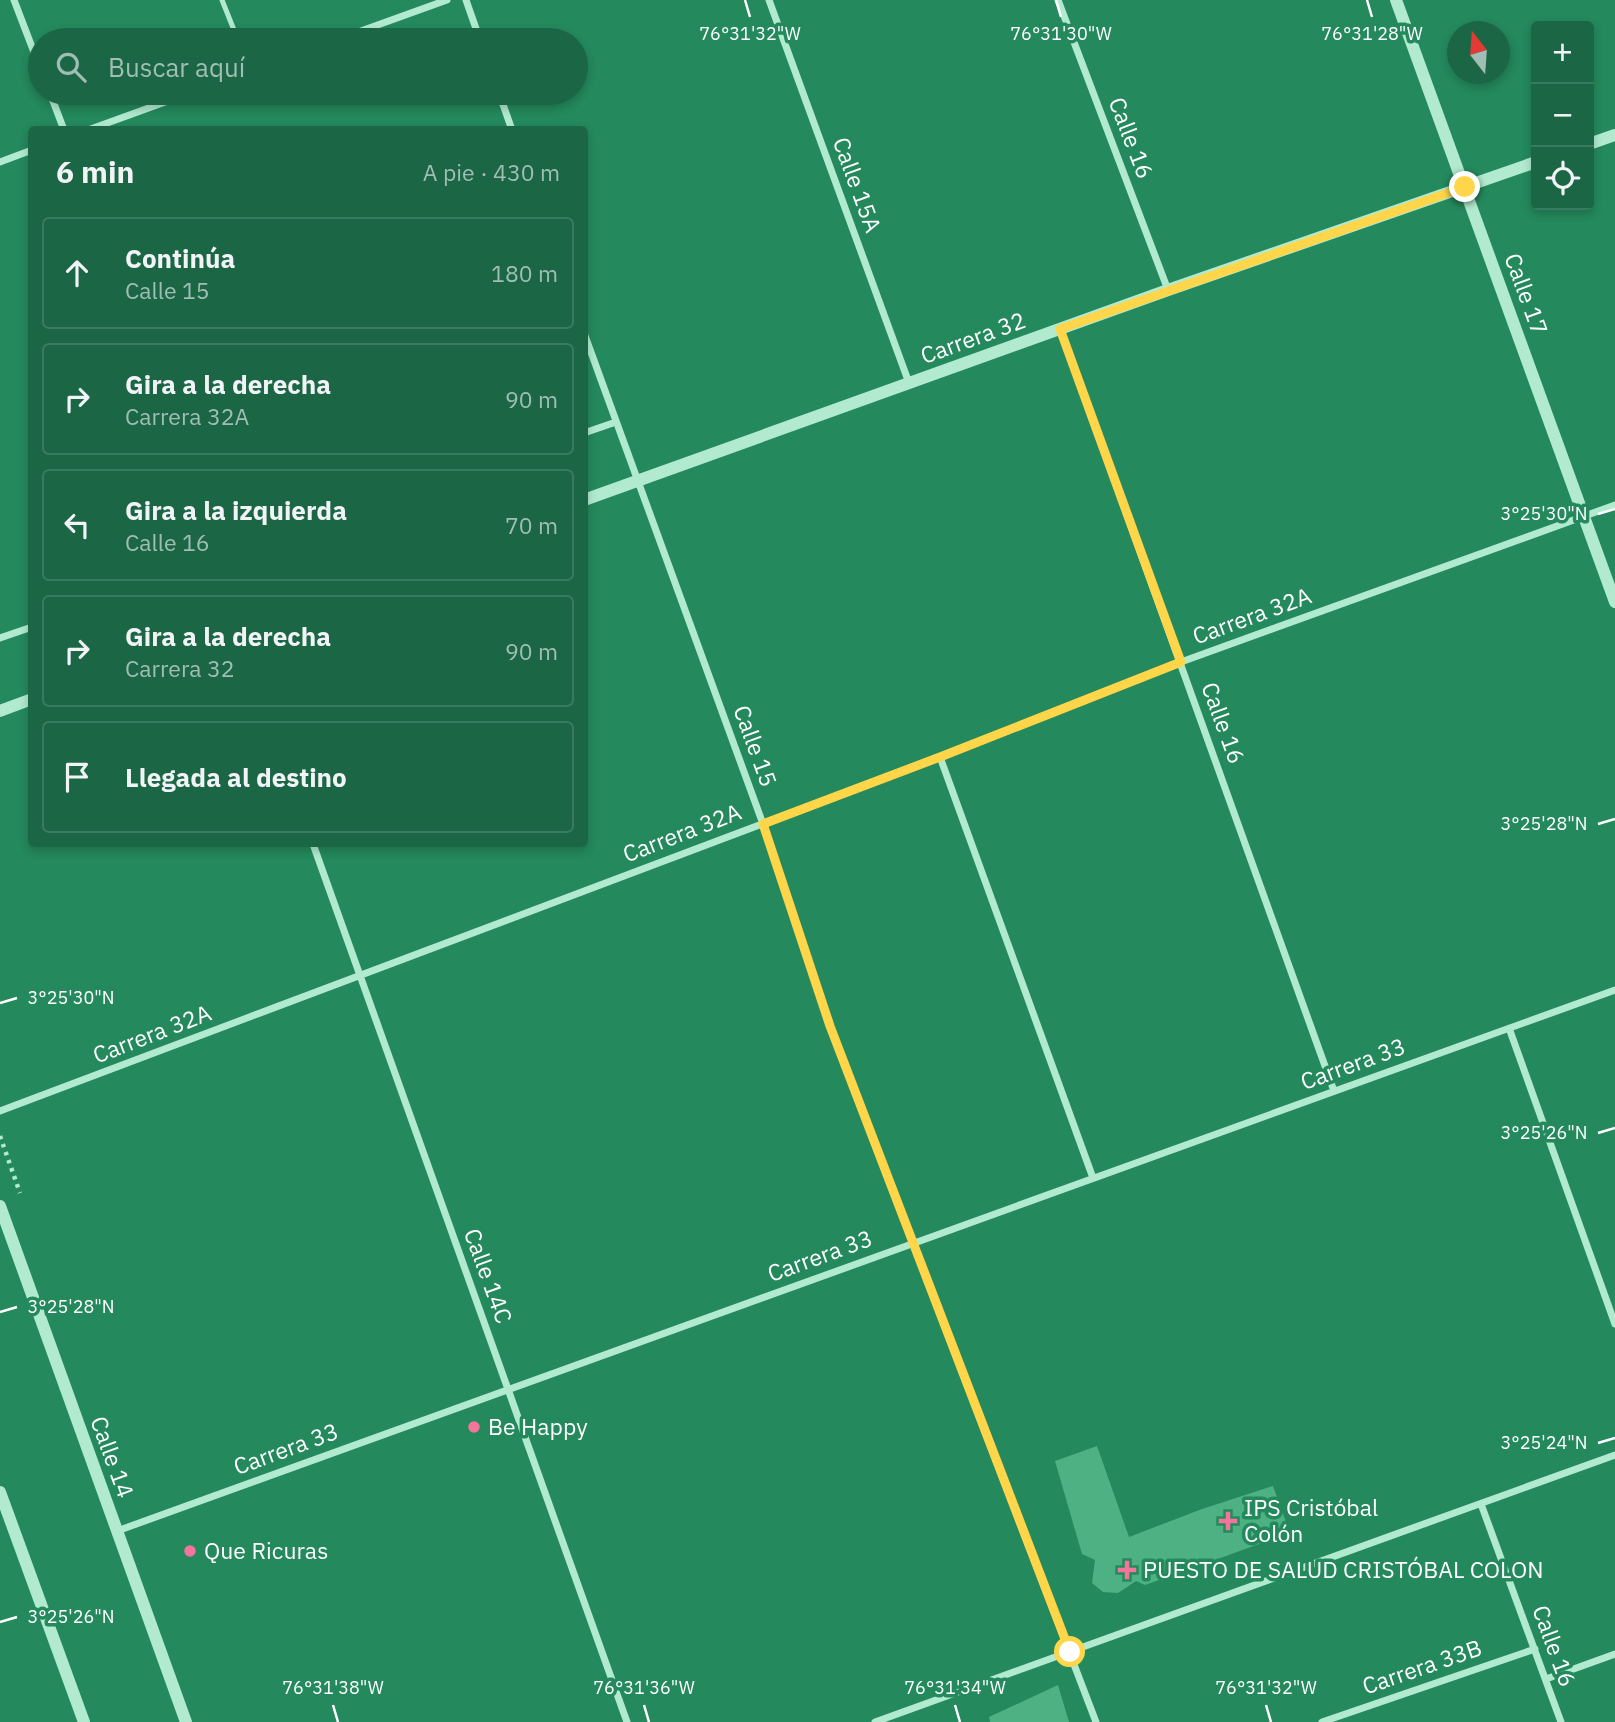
<!DOCTYPE html>
<html lang="es">
<head>
<meta charset="utf-8">
<style>
  body { margin:0; font-family:"IBM Plex Sans",sans-serif; background:#246d4c; color:#f1f3f6 }
  .controls { position:absolute; right:21px; top:21px; display:grid; overflow:hidden; border-radius:7px; box-shadow:0 4px 10px #0003 }
  .controls button { width:63px; height:63px; display:grid; place-items:center; padding:0; border:0; border-bottom:2px solid #397b5e; background:#1b6745; color:#f1f3f6; font:35px sans-serif }
  .compass { position:absolute; left:1447px; top:21px; width:63px; height:63px; border-radius:50%; background:#1b6745; box-shadow:0 4px 10px #0003; rotate:343deg }
  .stop { position:absolute; width:21px; height:21px; margin:-16px; border:5px solid #ffd54a; border-radius:50%; background:#fff }
  .stop.end { background:#ffd54a; border-color:#fff; box-shadow:0 2px 7px #0008 }
  .list { margin:0; padding:0; list-style:none }
  h2 { display:flex; justify-content:space-between; align-items:center; height:91px; margin:0; padding:0 28px; font-size:30px }
  h2 small { font-size:23px; font-weight:400; color:#a0beb3 }
  .list li { display:grid; grid-template-columns:46px 1fr auto; gap:21px; align-items:center; box-sizing:border-box; height:112px; margin:0 14px 14px; padding:0 14px; border:2px solid #397b5e; border-radius:7px }
  .list b { display:block; font-size:26px; white-space:nowrap }
  .list p { margin:0; font-size:23px; white-space:nowrap; color:#a0beb3 }
  .list em { font-size:23px; font-style:normal; color:#a0beb3 }
  .icon { flex:none; width:38px; height:38px; fill:none; stroke:currentColor; stroke-width:2; stroke-linecap:round; stroke-linejoin:round }
  .map { position:relative; flex:none; width:1615px; height:1722px; overflow:hidden }
  .search { position:absolute; background:#1b6745; box-shadow:0 4px 10px #0003; left:28px; top:28px; width:560px; height:77px; display:flex; align-items:center; gap:18px; box-sizing:border-box; padding:0 24px; border-radius:38px; color:#a0beb3; font-size:26px }
  .panel { position:absolute; background:#1b6745; box-shadow:0 4px 10px #0003; left:28px; top:126px; width:560px; height:721px; border-radius:7px }
  .map>svg:first-child { display:block }
</style>
</head>
<body>
<div class="map">
<svg width="1615" height="1722" viewBox="0 0 1615 1722">
  <rect width="100%" height="100%" fill="#24895c"/>
  <path fill="#4db183" d="M1097,1446L1129,1537L1202,1509L1273,1486L1290,1533L1145,1585L1136,1581L1118,1593L1103,1592L1092,1583L1095,1560L1082,1554L1055,1461Z
    M1058,1685L1069,1722H990L989,1717Z"/>
  <g fill="none" stroke-linecap="round" stroke-linejoin="round">
    <path stroke="#b1eacf" stroke-width="4.5" stroke-dasharray="3.5 5" stroke-linecap="butt" d="M0,1136L20,1193"/>
    <path stroke="#b1eacf" stroke-width="5" d="M222,0L238,40"/>
    <path stroke="#b1eacf" stroke-width="7" d="M14,0L40,68
      M466,0L480,40
      M769,0L909,383
      M1058,0L1168,290
      M336,40L447,0
      M50,93L64,130
      M499,93L512,130
      M88,130L190,93
      M0,162L32,150
      M1060,329L1334,1091
      M584,333L763,824L830,1026L1096,1722
      M584,433L616,422
      M0,638L32,627
      M940,757L1093,1178
      M313,844L627,1722
      M1509,1028L1615,1324
      M0,1111L940,757L1181,662L1615,505
      M1481,1504L1561,1722
      M117,1531L1615,990
      M1546,1679L1615,1654
      M875,1722L1615,1455
      M1322,1722L1535,1649"/>
    <path stroke="#b1eacf" stroke-width="12" d="M1396,0L1615,602
      M1589,144L1615,135
      M584,500L1168,290L1536,162
      M0,711L32,699
      M0,1206L186,1722
      M0,1492L84,1722"/>
  </g>
  <g fill="none" stroke-linecap="round" stroke-linejoin="round">
    <path stroke="#ffd54a" stroke-width="9" d="M1070,1652L830,1026L763,824L940,757L1181,662L1060,329L1465,187"/>
  </g>
  <path fill="none" stroke="#fff" stroke-width="2.5" d="M745,0L750,17M1056,0L1061,17M1367,0L1372,17M1598,514L1615,509M1598,824L1615,819M0,1003L17,998M1598,1133L1615,1128M0,1312L17,1307M1598,1443L1615,1438M0,1622L17,1617M333,1705L338,1722M644,1705L649,1722M955,1705L960,1722M1266,1705L1271,1722"/>
  <g fill="#f4759b" stroke="#24895c" stroke-width="2.5">
    <circle cx="474" cy="1427" r="7"/>
    <path d="M1224.5 1510.5h7v7h7v7h-7v7h-7v-7h-7v-7h7z"/>
    <circle cx="190" cy="1551" r="7"/>
    <path d="M1123.5 1559.5h7v7h7v7h-7v7h-7v-7h-7v-7h7z"/>
  </g>
  <g text-anchor="middle" stroke-width="7" stroke-linejoin="round" paint-order="stroke">
    <g font-size="23" fill="#fff" stroke="#24895c">
      <text transform="translate(1131 138) rotate(69)" y="8">Calle 16</text>
      <text transform="translate(857 185) rotate(70)" y="8">Calle 15A</text>
      <text transform="translate(1526 294) rotate(70)" y="8">Calle 17</text>
      <text transform="translate(973 338) rotate(-20)" y="8">Carrera 32</text>
      <text transform="translate(1252 616) rotate(-20)" y="8">Carrera 32A</text>
      <text transform="translate(1223 723) rotate(70)" y="8">Calle 16</text>
      <text transform="translate(755 746) rotate(70)" y="8">Calle 15</text>
      <text transform="translate(682 833) rotate(-21)" y="8">Carrera 32A</text>
      <text transform="translate(152 1034) rotate(-21)" y="8">Carrera 32A</text>
      <text transform="translate(1353 1064) rotate(-20)" y="8">Carrera 33</text>
      <text transform="translate(820 1256) rotate(-20)" y="8">Carrera 33</text>
      <text transform="translate(488 1276) rotate(70)" y="8">Calle 14C</text>
      <text transform="translate(286 1449) rotate(-20)" y="8">Carrera 33</text>
      <text transform="translate(112 1457) rotate(70)" y="8">Calle 14</text>
      <text transform="translate(1554 1646) rotate(70)" y="8">Calle 16</text>
      <text transform="translate(1422 1667) rotate(-19)" y="8">Carrera 33B</text>
    </g>
    <g font-size="23" fill="#fff" stroke="#24895c" text-anchor="start">
      <text x="488" y="1435">Be Happy</text>
      <text x="1244" y="1516">IPS Cristóbal<tspan x="1244" dy="26">Colón</tspan></text>
      <text x="204" y="1559">Que Ricuras</text>
      <text x="1143" y="1578">PUESTO DE SALUD CRISTÓBAL COLON</text>
    </g>
  </g>
  <g font-size="18" text-anchor="middle" fill="#fff" stroke="#24895c" stroke-width="7" stroke-linejoin="round" paint-order="stroke">
    <text x="750" y="40">76°31'32"W</text>
    <text x="1061" y="40">76°31'30"W</text>
    <text x="1372" y="40">76°31'28"W</text>
    <text x="1544" y="520">3°25'30"N</text>
    <text x="1544" y="830">3°25'28"N</text>
    <text x="71" y="1004">3°25'30"N</text>
    <text x="1544" y="1139">3°25'26"N</text>
    <text x="71" y="1313">3°25'28"N</text>
    <text x="1544" y="1449">3°25'24"N</text>
    <text x="71" y="1623">3°25'26"N</text>
    <text x="333" y="1694">76°31'38"W</text>
    <text x="644" y="1694">76°31'36"W</text>
    <text x="955" y="1694">76°31'34"W</text>
    <text x="1266" y="1694">76°31'32"W</text>
  </g>
</svg>
<div class="controls">
<button>+</button>
<button>−</button>
<button><svg class="icon" aria-label="locate" viewBox="0 0 24 24"><circle cx="12" cy="12" r="6"/><path d="M12 2v4M12 18v4M2 12h4M18 12h4"/></svg></button>
</div>
<svg class="compass" viewBox="-18 -18 36 36"><path d="M0-13l5 13h-10z" fill="#e53935"/><path d="M0 13l5-13h-10z" fill="#a0beb3"/></svg>
<div class="stop" style="left:1070px;top:1652px"></div>
<div class="stop end" style="left:1465px;top:187px"></div>
<div class="search"><svg class="icon" aria-label="search" viewBox="0 0 24 24"><circle cx="10" cy="10" r="6"/><path d="M15 15l6 6"/></svg>Buscar aquí</div>
<section class="panel">
<h2>6 min<small>A pie · 430 m</small></h2>
<ul class="list">
<li><svg class="icon" aria-label="ahead" viewBox="0 0 24 24"><path d="M12 20V5M6 11l6-6 6 6"/></svg><div><b>Continúa</b><p>Calle 15</p></div><em>180 m</em></li>
<li><svg class="icon" aria-label="right" viewBox="0 0 24 24"><path d="M7 20v-9h11M14 6l5 5-5 5"/></svg><div><b>Gira a la derecha</b><p>Carrera 32A</p></div><em>90 m</em></li>
<li><svg class="icon" aria-label="left" viewBox="0 0 24 24"><path d="M17 20v-9H6M10 6l-5 5 5 5"/></svg><div><b>Gira a la izquierda</b><p>Calle 16</p></div><em>70 m</em></li>
<li><svg class="icon" aria-label="right" viewBox="0 0 24 24"><path d="M7 20v-9h11M14 6l5 5-5 5"/></svg><div><b>Gira a la derecha</b><p>Carrera 32</p></div><em>90 m</em></li>
<li><svg class="icon" aria-label="arrive" viewBox="0 0 24 24"><path d="M6 21V4h12l-3 4 3 4H6"/></svg><div><b>Llegada al destino</b></div></li>
</ul>
</section>
</div>
</body>
</html>
